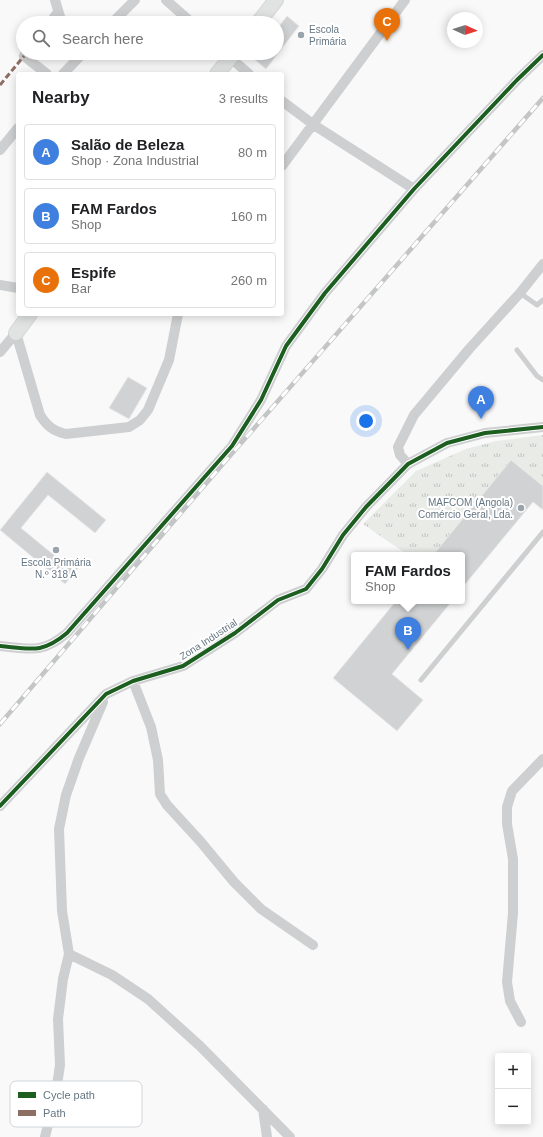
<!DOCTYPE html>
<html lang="en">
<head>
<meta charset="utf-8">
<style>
  body { margin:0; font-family:Arial,sans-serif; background:#f2f2f2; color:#202124 }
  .controls { position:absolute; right:12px; bottom:12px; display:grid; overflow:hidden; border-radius:4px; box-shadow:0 2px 10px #0003 }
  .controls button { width:36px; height:36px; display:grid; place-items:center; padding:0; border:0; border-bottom:1px solid #e0e0e0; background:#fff; color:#202124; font:20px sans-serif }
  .compass { position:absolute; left:447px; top:12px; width:36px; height:36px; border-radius:50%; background:#fff; box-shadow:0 2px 10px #0003; rotate:93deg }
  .you { position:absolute; left:366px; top:421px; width:14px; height:14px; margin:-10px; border:3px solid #fff; border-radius:50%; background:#1a73e8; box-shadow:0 0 0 6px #1a73e833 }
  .badge { display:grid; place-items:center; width:26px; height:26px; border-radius:50%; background:#565c61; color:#fff; font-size:13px; font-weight:700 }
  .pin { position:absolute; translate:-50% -33px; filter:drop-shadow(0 1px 2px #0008) }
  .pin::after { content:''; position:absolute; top:21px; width:14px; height:12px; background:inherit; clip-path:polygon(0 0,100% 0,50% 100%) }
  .popup { position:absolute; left:351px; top:552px; width:114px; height:52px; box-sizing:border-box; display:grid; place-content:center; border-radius:4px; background:#fff; filter:drop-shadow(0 1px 3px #0005); font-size:13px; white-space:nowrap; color:#757577 }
  .popup b { font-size:15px; color:#202124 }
  .popup::after { content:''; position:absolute; left:50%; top:100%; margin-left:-8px; border:8px solid transparent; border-top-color:#fff }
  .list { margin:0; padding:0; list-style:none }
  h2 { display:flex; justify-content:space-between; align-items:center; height:52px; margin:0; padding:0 16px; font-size:17px }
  h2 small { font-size:13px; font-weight:400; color:#757577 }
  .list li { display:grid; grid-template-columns:26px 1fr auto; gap:12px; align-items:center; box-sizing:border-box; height:56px; margin:0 8px 8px; padding:0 8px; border:1px solid #e0e0e0; border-radius:4px }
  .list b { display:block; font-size:15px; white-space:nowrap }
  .list p { margin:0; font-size:13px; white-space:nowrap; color:#757577 }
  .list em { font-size:13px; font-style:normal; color:#757577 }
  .icon { flex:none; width:22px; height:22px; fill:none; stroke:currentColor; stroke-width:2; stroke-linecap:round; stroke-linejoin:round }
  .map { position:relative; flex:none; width:543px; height:1137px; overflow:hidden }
  .search { position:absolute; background:#fff; box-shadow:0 2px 10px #0003; left:16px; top:16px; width:268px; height:44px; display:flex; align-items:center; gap:10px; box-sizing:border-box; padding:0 14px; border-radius:22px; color:#757577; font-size:15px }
  .panel { position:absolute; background:#fff; box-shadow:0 2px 10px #0003; left:16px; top:72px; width:268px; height:244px; border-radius:4px }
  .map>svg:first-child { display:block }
</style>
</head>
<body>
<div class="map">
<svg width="543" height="1137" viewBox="0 0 543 1137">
  <defs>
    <pattern id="grass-tufts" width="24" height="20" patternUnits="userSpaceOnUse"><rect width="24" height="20" fill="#e8ebe6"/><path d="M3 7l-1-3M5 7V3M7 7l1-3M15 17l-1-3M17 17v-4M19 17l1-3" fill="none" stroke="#c0c3c0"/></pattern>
  </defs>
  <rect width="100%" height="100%" fill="#f9f9f9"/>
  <path fill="url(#grass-tufts)" d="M543,435V486L511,460L433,555H408L363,524L416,471L466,449L496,441Z"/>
  <path fill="#d0d2d3" stroke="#e8e8e8" d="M287,16L299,26L266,69L254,59L259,53H277V29Z
    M128,377L147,388L129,419L109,408Z
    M511,460L543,486V510L533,502L462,588V555H433Z
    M47,472L106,520L95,533L48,495L21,528L66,565L70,560L79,567L65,584L0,530Z
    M396,601H452L392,674L423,700L397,731L333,678Z"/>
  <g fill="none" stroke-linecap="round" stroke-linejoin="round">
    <g stroke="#d5d6d7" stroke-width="16">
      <path id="secondary" d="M258,23L276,0
        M217,74L234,53
        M16,333L30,314"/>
    </g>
    <path stroke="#cecfd0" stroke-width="5" d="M520,293L537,305L543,300
      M517,350L537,376L543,380
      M421,680L543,532"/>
    <path stroke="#cecfd0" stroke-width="10" d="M55,0L61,20L64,23
      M166,0L192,23
      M50,23L58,12
      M112,23L135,0
      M26,53L24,56L47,74
      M225,53L249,74
      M63,74L83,53
      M282,101L314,125L414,189
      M0,150L18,128
      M282,166L405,0
      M0,285L18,288
      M16,333L40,415C47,426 53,431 66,434L129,427L140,420L148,410L169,360L178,314
      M0,352L16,333
      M408,464L400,455L398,447L414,415L470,348L520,293L543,264
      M0,646C31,649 42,654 67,633L232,446L261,400L286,346L325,293L414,189L517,80L543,55
      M133,681L151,727L158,760L160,794L167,805L200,841L234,882L261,909L313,945
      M0,806L106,694L133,681L183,666L235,633L278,600L306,589L322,569L343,535L366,507L408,464L447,443L485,433L543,427
      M69,954L112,975L148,999L200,1046L290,1137
      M521,1022L510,1001L507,982L513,913V859L507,824V807L512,791L543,759
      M263,1109L267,1137
      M45,1137L56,1092L60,1065L58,1019L63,979L69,954L62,911L59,829L66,795L79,758L103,702"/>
    <use href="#secondary" stroke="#e1e2e2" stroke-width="14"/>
    <g stroke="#c3c5c6" stroke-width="4.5">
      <path id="rail" d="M0,724L222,465L543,98"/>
    </g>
    <use href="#rail" stroke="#fff" stroke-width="3" stroke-dasharray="9" stroke-linecap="butt"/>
    <path stroke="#8d6e63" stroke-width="3" stroke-dasharray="6 3" stroke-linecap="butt" d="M0,85L24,56"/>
    <g stroke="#fff" stroke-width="6">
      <path id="cycleway" d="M0,646C31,649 42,654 67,633L232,446L261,400L286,346L325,293L414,189L517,80L543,55
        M0,806L106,694L133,681L183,666L235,633L278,600L306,589L322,569L343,535L366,507L408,464L447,443L485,433L543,427"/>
    </g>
    <use href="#cycleway" stroke="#1b5e20" stroke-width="4"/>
  </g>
  <g fill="#99a4ac" stroke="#fff" stroke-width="1.5">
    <circle cx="301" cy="35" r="4"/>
    <circle cx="521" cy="508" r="4"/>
    <circle cx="56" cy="550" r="4"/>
  </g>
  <g text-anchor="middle" stroke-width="4" stroke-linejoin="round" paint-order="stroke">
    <g font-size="10" fill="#657683" stroke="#fff" text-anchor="start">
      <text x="309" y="33">Escola<tspan x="309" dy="12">Primária</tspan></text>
      <text x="513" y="506" text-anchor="end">MAFCOM (Angola)<tspan x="513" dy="12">Comércio Geral, Lda.</tspan></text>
      <text x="56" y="566" text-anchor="middle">Escola Primária<tspan x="56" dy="12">N.º 318 A</tspan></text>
    </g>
    <g font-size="10" fill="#657683" stroke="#fff">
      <text transform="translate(208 639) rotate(-33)" y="4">Zona Industrial</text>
    </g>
  </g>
  <rect x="10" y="1081" width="132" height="46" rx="6" fill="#fff" stroke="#d1d6da" stroke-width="1"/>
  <rect x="18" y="1092" width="18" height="6" fill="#1b5e20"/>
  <rect x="18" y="1110" width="18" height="6" fill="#8d6e63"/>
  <g font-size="11" fill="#657683">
    <text x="43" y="1099">Cycle path</text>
    <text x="43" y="1117">Path</text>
  </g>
</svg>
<div class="controls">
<button>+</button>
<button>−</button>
</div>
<svg class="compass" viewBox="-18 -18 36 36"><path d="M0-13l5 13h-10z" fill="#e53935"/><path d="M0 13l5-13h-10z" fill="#757577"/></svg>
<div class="you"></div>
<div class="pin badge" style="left:481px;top:419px;background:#3f7fe0">A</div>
<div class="pin badge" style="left:408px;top:650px;background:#3f7fe0">B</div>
<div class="popup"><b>FAM Fardos</b>Shop</div>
<div class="pin badge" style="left:387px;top:41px;background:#e8710a">C</div>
<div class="search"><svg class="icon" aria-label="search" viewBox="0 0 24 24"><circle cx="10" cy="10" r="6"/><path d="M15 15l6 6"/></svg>Search here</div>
<section class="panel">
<h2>Nearby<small>3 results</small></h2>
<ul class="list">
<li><span class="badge" style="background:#3f7fe0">A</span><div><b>Salão de Beleza</b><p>Shop · Zona Industrial</p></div><em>80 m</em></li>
<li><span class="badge" style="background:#3f7fe0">B</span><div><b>FAM Fardos</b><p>Shop</p></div><em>160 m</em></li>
<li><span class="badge" style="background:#e8710a">C</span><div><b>Espife</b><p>Bar</p></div><em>260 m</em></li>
</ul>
</section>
</div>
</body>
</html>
